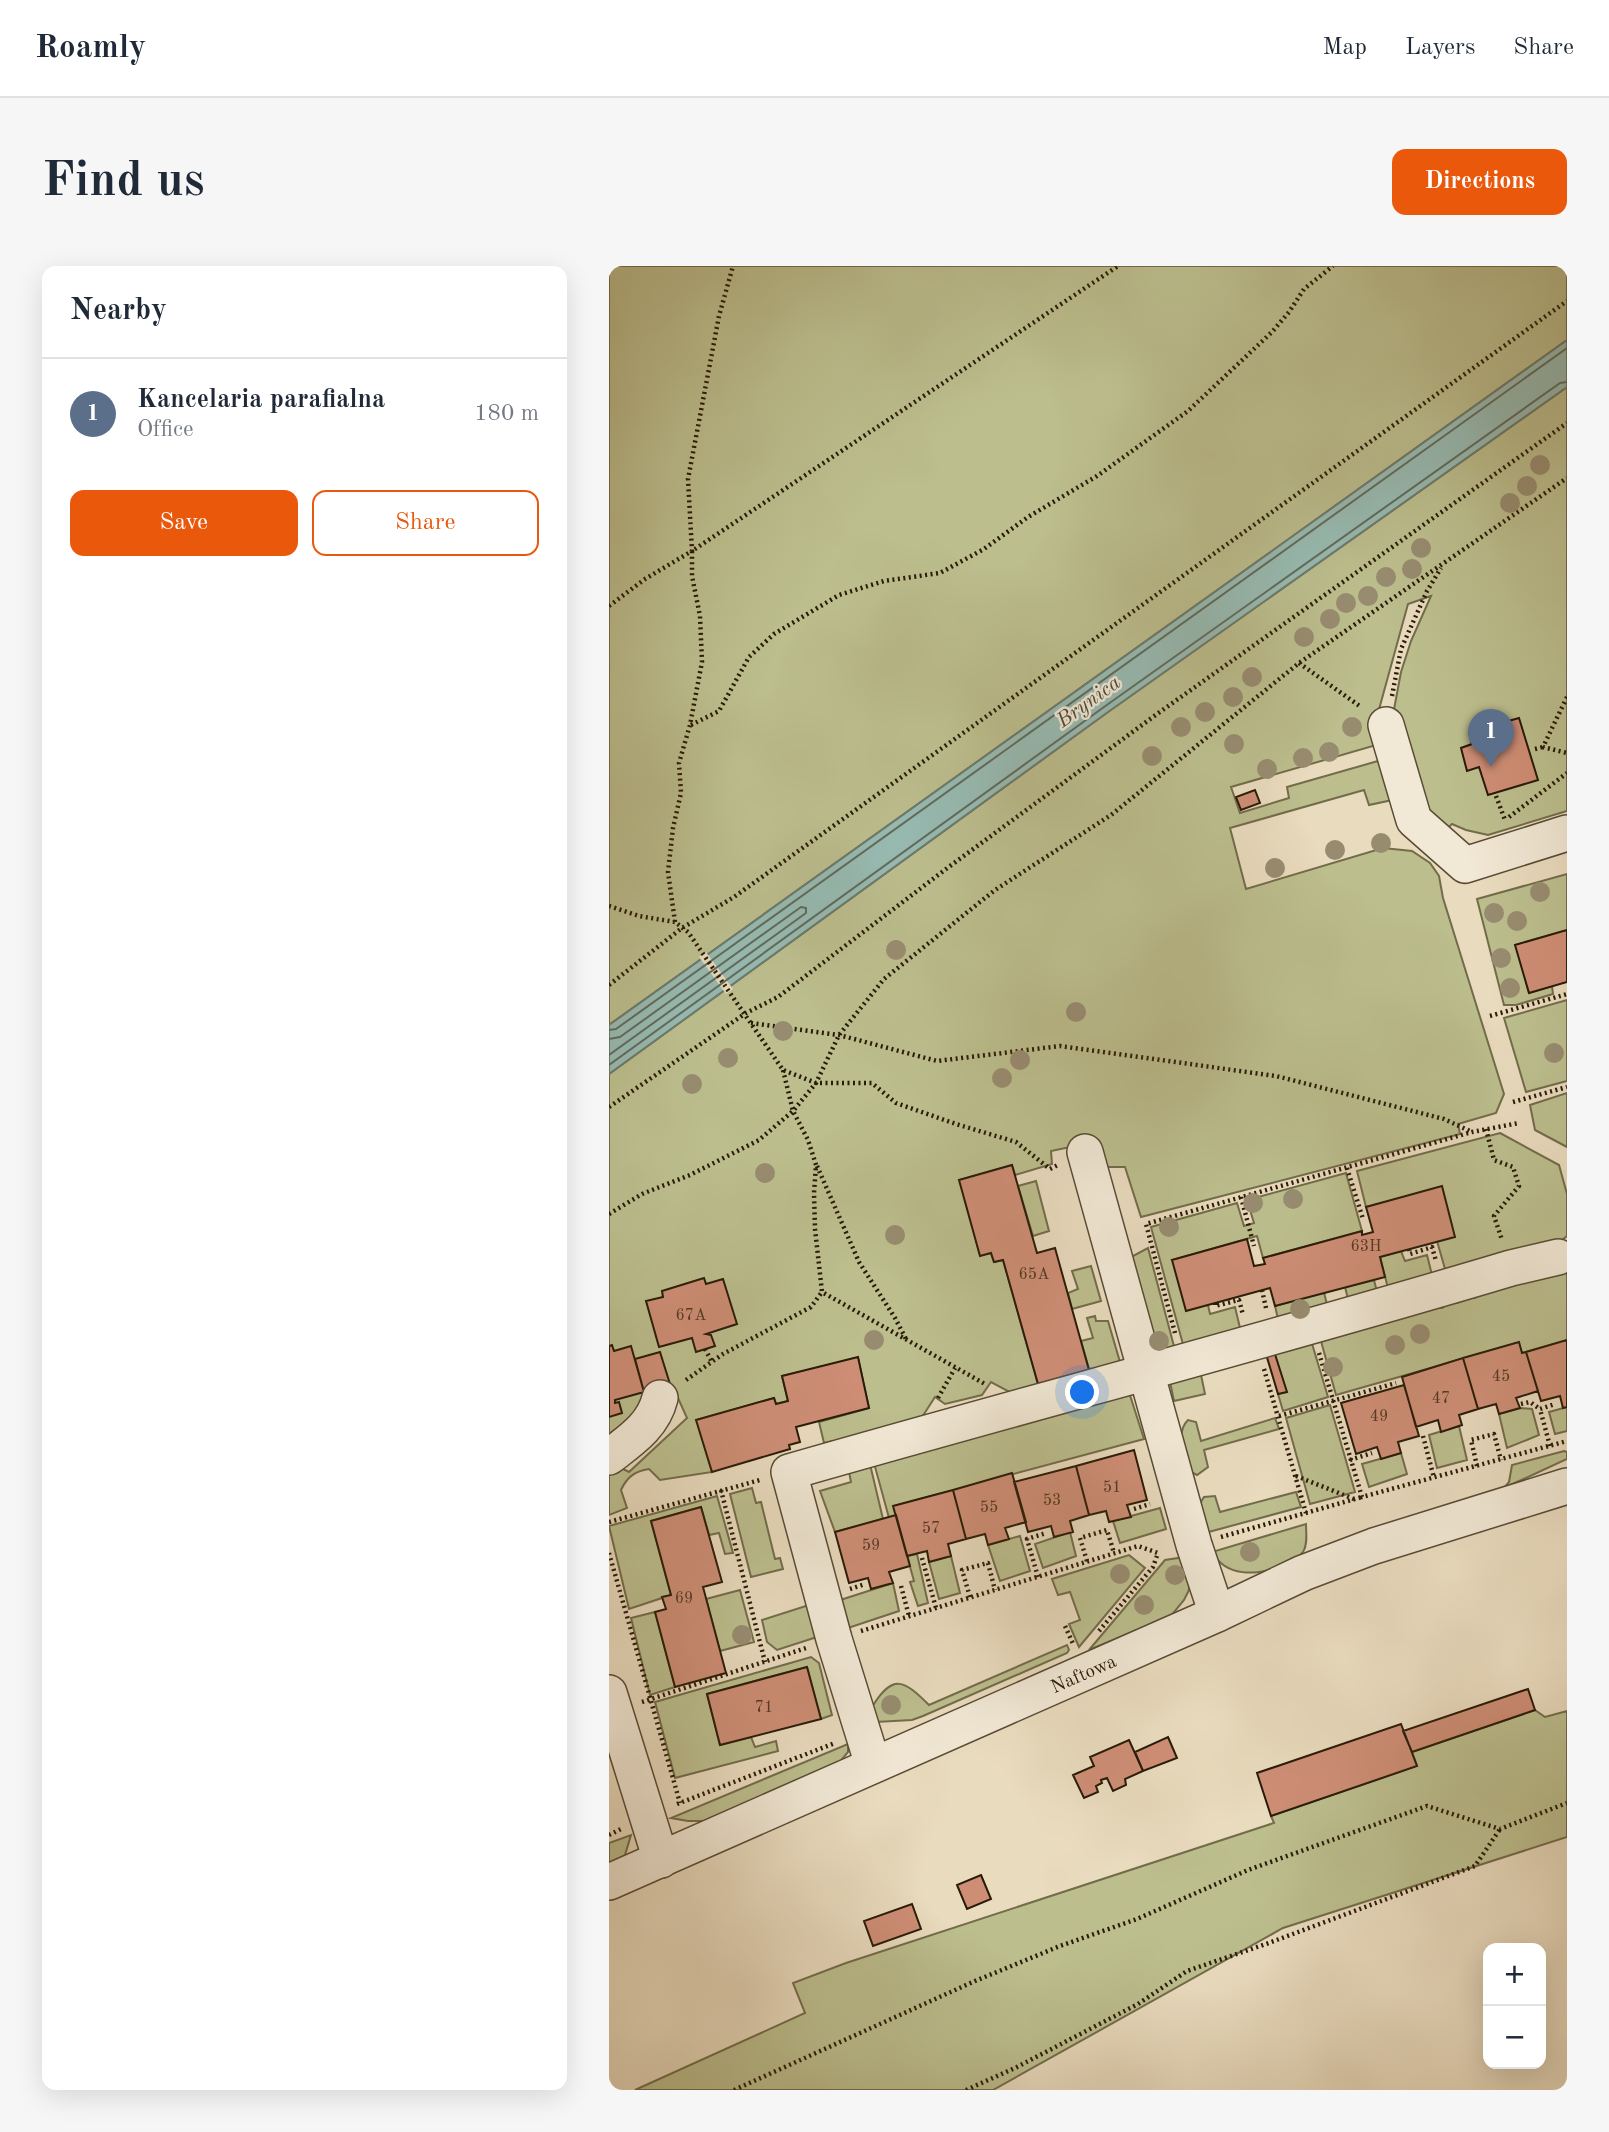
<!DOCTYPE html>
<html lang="en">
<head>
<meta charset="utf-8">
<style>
  body { margin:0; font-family:"Old Standard TT",serif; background:#f6f6f7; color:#1f2937 }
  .controls { position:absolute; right:21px; bottom:21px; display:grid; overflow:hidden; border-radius:14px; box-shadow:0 7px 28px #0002 }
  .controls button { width:63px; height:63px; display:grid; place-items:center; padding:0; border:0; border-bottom:2px solid #e0e1e3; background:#fff; color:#1f2937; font:35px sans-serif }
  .you { position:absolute; left:474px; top:1127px; width:24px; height:24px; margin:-18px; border:5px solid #fff; border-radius:50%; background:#1a73e8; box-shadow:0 0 0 10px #1a73e833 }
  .badge { display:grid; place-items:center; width:46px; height:46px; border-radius:50%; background:#ea580c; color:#fff; font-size:23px; font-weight:700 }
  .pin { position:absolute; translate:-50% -58px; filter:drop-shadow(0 2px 4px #0008) }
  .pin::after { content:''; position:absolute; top:37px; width:24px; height:21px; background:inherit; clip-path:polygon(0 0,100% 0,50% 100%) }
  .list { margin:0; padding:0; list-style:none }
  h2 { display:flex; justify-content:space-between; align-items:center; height:91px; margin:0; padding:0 28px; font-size:30px }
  h2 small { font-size:23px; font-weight:400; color:#747a83 }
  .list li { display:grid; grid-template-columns:46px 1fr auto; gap:21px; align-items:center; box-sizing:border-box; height:112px; padding:0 28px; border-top:2px solid #e0e1e3 }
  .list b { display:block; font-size:26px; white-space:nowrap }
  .list p { margin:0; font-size:23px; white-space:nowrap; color:#747a83 }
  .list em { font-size:23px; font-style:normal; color:#747a83 }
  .actions { display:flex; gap:14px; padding:21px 28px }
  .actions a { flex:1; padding:16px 0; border:2px solid #ea580c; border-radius:14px; text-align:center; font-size:24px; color:#ea580c }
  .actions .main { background:#ea580c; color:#fff }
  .map { position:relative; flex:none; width:958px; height:1824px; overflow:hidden; border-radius:14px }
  header { display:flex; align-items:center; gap:42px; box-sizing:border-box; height:98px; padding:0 35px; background:#fff; border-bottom:2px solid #e0e1e3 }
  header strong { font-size:33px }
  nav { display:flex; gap:38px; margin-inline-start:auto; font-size:24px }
  .intro { display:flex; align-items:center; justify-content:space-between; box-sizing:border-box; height:168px; padding:0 42px }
  h1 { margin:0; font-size:49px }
  .button { padding:18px 32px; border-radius:14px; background:#ea580c; color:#fff; font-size:24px; font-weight:700 }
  main { display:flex; gap:42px; padding:0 42px }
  aside { flex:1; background:#fff; border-radius:14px; box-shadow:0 7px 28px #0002 }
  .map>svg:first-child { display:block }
</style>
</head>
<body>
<header>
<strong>Roamly</strong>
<nav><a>Map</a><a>Layers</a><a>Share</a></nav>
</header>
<div class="intro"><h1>Find us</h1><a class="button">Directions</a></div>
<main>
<aside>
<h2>Nearby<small></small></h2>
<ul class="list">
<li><span class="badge" style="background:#5c6f8a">1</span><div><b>Kancelaria parafialna</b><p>Office</p></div><em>180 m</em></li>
</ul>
<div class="actions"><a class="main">Save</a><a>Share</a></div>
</aside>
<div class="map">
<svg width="958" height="1824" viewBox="0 0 958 1824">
  <rect width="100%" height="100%" fill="#e9dbbe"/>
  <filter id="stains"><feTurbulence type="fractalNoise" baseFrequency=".00286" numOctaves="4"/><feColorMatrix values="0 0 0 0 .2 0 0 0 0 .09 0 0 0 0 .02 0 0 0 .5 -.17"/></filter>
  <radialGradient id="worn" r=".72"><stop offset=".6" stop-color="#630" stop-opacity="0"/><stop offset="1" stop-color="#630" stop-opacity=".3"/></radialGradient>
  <path fill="#bcbe8e" stroke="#726c4a" stroke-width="2" d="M0,0H958V74L0,759Z
    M958,121V545L879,569L857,564L843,558L840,561L822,556L783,454L792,406L802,375L822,330L799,338L766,458L769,470L764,480L622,521L631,547L680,532L678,521L769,495L788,533L760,539L755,524L621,562L637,623L774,582L803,585L821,597L830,610L834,632L895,828L887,847L849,858L851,868L532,951L516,901H497L461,881L442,885L443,898L406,909L403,899L351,914L371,989L382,987L385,996L394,994L429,1118L410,1131L382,1116L373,1129L336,1138L326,1131L308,1159L226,1182L224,1175L215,1177L210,1156L260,1142L249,1092L173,1110L179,1135L167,1138L165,1132L88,1154L103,1206L51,1214L40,1203C26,1205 18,1211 12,1224L18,1242L0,1249V1208L10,1201L20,1206L78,1152L65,1123L0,1168V808L499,446Z
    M958,608V664L907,679L920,727L943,720L944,728L907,739H895L868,633Z
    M958,734V815L917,826L895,752Z
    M958,827V881L926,864L921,839Z
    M891,867L950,899L958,928V970L946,980L838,1010L828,975L833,921L757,941L748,905Z
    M737,907L753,965L654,992L648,970L563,994L599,1039L601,1048L626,1041L632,1066L575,1082L542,961L628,937L635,960L645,957L638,934Z
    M427,915L440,965L424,970L409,920Z
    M539,982L566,1084L548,1090L522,991Z
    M792,985L796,995L818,989L823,1009L780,1026L771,991Z
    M482,1000L492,1035L463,1043L459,1027L469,1023L463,1005Z
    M958,1000V1074L913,1087L909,1077L727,1129L710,1068L825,1041L833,1042L844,1035L848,1037L863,1031L866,1032L872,1028Z
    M765,1014L769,1030L740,1037L736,1021Z
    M715,1026L718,1039L669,1053L666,1040Z
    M486,1050L487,1055H499L513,1103L465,1108L480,1103L472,1075L484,1072L478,1052Z
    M701,1071L719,1131L674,1145L669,1128L677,1126L665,1086Z
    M591,1104L596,1128L565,1135L560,1111Z
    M519,1123L535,1173L285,1240L287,1249L280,1252L265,1197Z
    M721,1139L746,1226L701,1238L677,1152Z
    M958,1141V1165L946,1168L940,1146Z
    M911,1142L923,1143L930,1169L898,1182L890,1148Z
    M666,1152L670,1163L595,1184L599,1201L588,1209L582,1206C577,1189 565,1168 579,1154L587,1156L592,1175Z
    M850,1160L858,1194L828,1202L820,1169Z
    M955,1185L958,1186V1193L895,1222L900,1216L903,1199Z
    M792,1187L798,1208L760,1221L753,1198Z
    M260,1194L274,1253L226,1266L211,1225L242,1216L239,1201Z
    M143,1222L147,1237L152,1236L166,1293L171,1292L174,1303L142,1311L121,1228Z
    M687,1226L692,1241L596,1267L590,1239L595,1231L606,1230L611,1246Z
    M108,1230L124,1287L116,1288L110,1267L100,1269L92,1241L42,1255L62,1329L20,1343L0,1260Z
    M551,1242L557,1263L511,1277L504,1255Z
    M697,1258C697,1267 699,1278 694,1286C690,1292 678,1297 671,1300C647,1310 617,1311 603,1286Z
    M461,1266L467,1290L434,1302L426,1278Z
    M411,1270L421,1305L391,1315L379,1279Z
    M308,1288L319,1337L309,1340L301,1316L305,1315L298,1290Z
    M520,1289L536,1302L470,1381L460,1358L471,1354L461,1326L449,1329L443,1313Z
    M342,1290L351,1327L330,1333L320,1296Z
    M576,1291L580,1309V1324L575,1334L562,1350L480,1384L556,1294Z
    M284,1317L290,1345L230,1365L222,1337Z
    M131,1324L145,1376L111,1385L97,1333Z
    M203,1338L211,1370L168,1384L158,1376L153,1354Z
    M46,1346L66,1421L41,1429L22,1352Z
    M458,1379L460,1384L458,1387L314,1450L303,1454L267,1456L263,1441C284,1407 295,1414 320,1439Z
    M202,1391L210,1397L223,1449L212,1453L198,1401L98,1428L111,1479L142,1471L146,1481L167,1475L169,1485L66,1512L46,1436Z
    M926,1444L936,1451L958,1445V1571L674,1662L384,1824H26L196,1747L184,1717L237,1697L665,1557L662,1550L808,1500L803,1486Z
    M239,1478V1486L230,1497L116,1548L95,1555H79L62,1552Z
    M22,1569L16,1589L0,1599V1577Z"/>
  <path fill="#97bbb3" stroke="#6b7b6e" stroke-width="2" d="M958,74V121L499,446L0,808V759Z"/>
  <path fill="#e9dbbe" d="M97,686L124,723L117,728L90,691Z"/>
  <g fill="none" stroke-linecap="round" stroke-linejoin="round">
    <path stroke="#606b5d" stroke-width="2" d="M0,764L7,763L958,82
      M0,773L11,771L192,641L197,642V647L0,789
      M0,799L495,441L951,117L958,116"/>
  </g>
  <path fill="#ce8e76" stroke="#291b07" stroke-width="2" d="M910,452L929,514L879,529L870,501L858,505L852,482L863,478L860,466Z
    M646,524L651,537L632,544L627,531Z
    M958,664V716L920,727L906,679Z
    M403,899L428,987L446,982L480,1104L429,1118L394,994L385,996L382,987L371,990L350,914Z
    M833,920L846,971L771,991L776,1011L666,1040L661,1022L577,1045L563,994L638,973L645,1000L656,998L654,992L753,965V969L764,966L757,941Z
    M95,1012L97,1018L114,1013L128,1058L97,1068L102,1069L106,1080L87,1086L83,1072L50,1081L37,1035L54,1031L53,1025Z
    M958,1074V1141L954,1142L951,1130L932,1135L917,1086Z
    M910,1076L913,1087L917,1086L929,1125L907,1132L911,1142L890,1148L887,1138L869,1143L854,1092Z
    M3,1079L5,1085L22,1080L35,1126L6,1134V1137L10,1136L13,1147L0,1151V1080Z
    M665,1085L678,1126L669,1128L657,1088Z
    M51,1086L61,1118L35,1126L26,1093Z
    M249,1091L260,1142L187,1161L191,1176L180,1179L181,1183L103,1206L87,1154L165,1132L167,1138L179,1135L173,1110Z
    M854,1092L869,1143L850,1149L853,1159L832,1166L829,1154L807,1161L793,1111Z
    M795,1119L810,1170L789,1176L792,1187L772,1193L768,1181L747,1188L732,1137Z
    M525,1184L538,1234L518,1239L522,1251L500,1256L497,1245L480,1249L467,1200Z
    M467,1200L480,1249L461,1255L464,1266L445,1271L442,1260L419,1266L405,1216Z
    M403,1207L417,1256L396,1262L400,1273L379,1279L376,1268L357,1273L344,1224Z
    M344,1224L357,1273L339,1278L342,1290L320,1296L318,1285L298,1290L284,1240Z
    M92,1241L113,1316L94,1321L117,1407L66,1421L46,1346L57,1343L53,1331L62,1329L42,1255Z
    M287,1249L301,1300L280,1306L284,1317L262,1323L259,1312L240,1317L226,1266Z
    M198,1401L212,1453L111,1479L98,1428Z
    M919,1423L926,1444L803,1486L794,1465Z
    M792,1458L808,1500L662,1550L648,1507Z
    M559,1471L568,1492L534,1505L526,1486Z
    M520,1474L534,1505L516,1513L517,1519L504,1525L498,1512L492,1514L493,1517L487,1520L489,1526L475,1532L464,1509L485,1500L481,1491Z
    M372,1609L382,1633L358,1643L348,1619Z
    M303,1638L312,1663L264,1680L255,1655Z"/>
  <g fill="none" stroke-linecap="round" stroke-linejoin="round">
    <g stroke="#594b35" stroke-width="38">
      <g id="minor">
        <path d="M777,459L805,554L856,599L958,567"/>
        <path d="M476,886L585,1279L608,1348"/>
        <path d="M0,1191C22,1174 44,1160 51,1132"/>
        <path d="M0,1427L52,1594"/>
        <path d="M264,1499L225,1373L180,1206C420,1137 662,1074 902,1002L949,991"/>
        <path id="s1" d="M0,1616L608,1348L694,1307L765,1280L958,1220"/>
      </g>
    </g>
    <path stroke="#291b07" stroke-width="4.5" stroke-dasharray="2 3.5" stroke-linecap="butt" d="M0,340L36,313L83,285L79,213L110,50L124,0
      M690,397L752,441
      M783,430L792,383L818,325L832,302
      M958,431L934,481L958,487
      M82,459L110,445L140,391L165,368L230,329L275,315L331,307L375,283L419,251L488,210L579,145L663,66L680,46L695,23L724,0
      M926,483L934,481
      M887,530L896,554
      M900,551L958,507
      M0,640L30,650L66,656L79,666L174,804L207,817H263L287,837L347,858L407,876L441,903L449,899
      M66,656L59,606L64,562L72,527L70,497L81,459L93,396L91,350L83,310V285L509,0
      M0,719L73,662L125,631L958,35
      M881,750L958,728
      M142,757L230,769L328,795L451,780L667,810L835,853L863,866
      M174,804L184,845L199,874L207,899L205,927L206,963L213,1026L376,1118
      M904,836L958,821
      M0,841L137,747L169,731L337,603L548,448L958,157
      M877,863L885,894L904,901L910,920L885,950L893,974
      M208,900L250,996L286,1052L298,1075
      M738,902L754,953
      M632,931L645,980
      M0,948L33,928L81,909L150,874L184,845L207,817L230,769L275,713L386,624L502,549L690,397L958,212
      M800,983L801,988L823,981L827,995
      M653,1024L657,1042
      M606,1037V1040L630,1034L634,1049
      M566,1067L537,958L863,866L910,857
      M96,1083L103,1096
      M710,1087L753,1231L958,1175
      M655,1103L697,1247
      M77,1114L114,1088L202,1041L213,1026
      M329,1132L346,1102
      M912,1138L921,1136L931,1143
      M670,1150L787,1117
      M814,1170L825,1212
      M941,1180L931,1143L946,1138
      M741,1194L763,1187
      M868,1200L862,1174L885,1168L892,1194
      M687,1210L745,1233
      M112,1224L156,1396
      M525,1243L541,1238
      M0,1256L151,1214
      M612,1271L753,1231
      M0,1287L71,1537
      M313,1292L327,1342
      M478,1295L471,1272L498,1264L505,1287
      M429,1311L418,1273L437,1267
      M292,1320L300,1350
      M241,1323L256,1318
      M361,1331L353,1304L379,1297L386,1324
      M456,1360L465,1380
      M252,1365L529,1280L549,1287
      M490,1365L544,1301L549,1287
      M33,1436L197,1382
      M68,1538L226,1477
      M0,1569L12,1563
      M125,1824L366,1715L451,1680L528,1653L639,1604L818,1540L891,1563L958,1537
      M357,1824L406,1802L529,1738L578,1705L657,1678L866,1600L891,1563"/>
    <use href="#minor" stroke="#f1e8d5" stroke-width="35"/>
  </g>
  <g fill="#988c70">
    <circle cx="931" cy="199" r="10"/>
    <circle cx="918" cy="220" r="10"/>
    <circle cx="901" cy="237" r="10"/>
    <circle cx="812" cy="282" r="10"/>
    <circle cx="803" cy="303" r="10"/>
    <circle cx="777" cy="311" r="10"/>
    <circle cx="759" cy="330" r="10"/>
    <circle cx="737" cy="337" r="10"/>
    <circle cx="721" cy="353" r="10"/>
    <circle cx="695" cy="371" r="10"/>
    <circle cx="643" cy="411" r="10"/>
    <circle cx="624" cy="431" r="10"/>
    <circle cx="596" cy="446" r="10"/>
    <circle cx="572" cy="461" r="10"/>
    <circle cx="743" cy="461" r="10"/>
    <circle cx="625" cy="478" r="10"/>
    <circle cx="720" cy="486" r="10"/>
    <circle cx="543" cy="490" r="10"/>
    <circle cx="694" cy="492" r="10"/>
    <circle cx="658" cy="503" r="10"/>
    <circle cx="772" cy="577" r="10"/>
    <circle cx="726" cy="584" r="10"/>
    <circle cx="666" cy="602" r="10"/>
    <circle cx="931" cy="626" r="10"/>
    <circle cx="885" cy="647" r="10"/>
    <circle cx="908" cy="655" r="10"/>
    <circle cx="287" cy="684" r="10"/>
    <circle cx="892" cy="692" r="10"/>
    <circle cx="901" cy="722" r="10"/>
    <circle cx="467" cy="746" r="10"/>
    <circle cx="174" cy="765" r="10"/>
    <circle cx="945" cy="787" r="10"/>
    <circle cx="119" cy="792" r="10"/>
    <circle cx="411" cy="794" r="10"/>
    <circle cx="393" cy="812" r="10"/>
    <circle cx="83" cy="818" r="10"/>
    <circle cx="156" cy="907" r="10"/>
    <circle cx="684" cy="933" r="10"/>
    <circle cx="644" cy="937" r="10"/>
    <circle cx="560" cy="961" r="10"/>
    <circle cx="286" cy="969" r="10"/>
    <circle cx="691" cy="1043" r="10"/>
    <circle cx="811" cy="1068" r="10"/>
    <circle cx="265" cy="1074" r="10"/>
    <circle cx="550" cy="1075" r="10"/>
    <circle cx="786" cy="1079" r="10"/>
    <circle cx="724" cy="1101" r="10"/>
    <circle cx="641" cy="1286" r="10"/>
    <circle cx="511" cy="1308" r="10"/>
    <circle cx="566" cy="1309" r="10"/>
    <circle cx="535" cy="1339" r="10"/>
    <circle cx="133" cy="1369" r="10"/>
    <circle cx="282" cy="1439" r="10"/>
  </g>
  <g text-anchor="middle" stroke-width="5" stroke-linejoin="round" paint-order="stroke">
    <g font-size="16" fill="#523823">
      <text x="757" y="985">63H</text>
      <text x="425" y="1013">65A</text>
      <text x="82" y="1054">67A</text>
      <text x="892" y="1115">45</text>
      <text x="832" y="1137">47</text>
      <text x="770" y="1155">49</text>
      <text x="503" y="1226">51</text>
      <text x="443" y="1239">53</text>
      <text x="380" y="1246">55</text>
      <text x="322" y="1267">57</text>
      <text x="262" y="1284">59</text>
      <text x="75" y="1337">69</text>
      <text x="155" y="1446">71</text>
    </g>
    <g font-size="19" fill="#291b07" stroke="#f1e8d5">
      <text dy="7" stroke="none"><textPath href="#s1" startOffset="518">Naftowa</textPath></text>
    </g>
    <g font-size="21" font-style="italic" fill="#4a4b3b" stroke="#f1e8d5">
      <text transform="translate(479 435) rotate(-36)" y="7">Brynica</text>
    </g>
  </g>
  <rect width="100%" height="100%" filter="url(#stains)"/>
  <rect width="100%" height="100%" fill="url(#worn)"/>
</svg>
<div class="controls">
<button>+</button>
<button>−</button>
</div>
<div class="you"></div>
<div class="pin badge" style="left:882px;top:501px;background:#5c6f8a">1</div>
</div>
</main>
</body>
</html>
